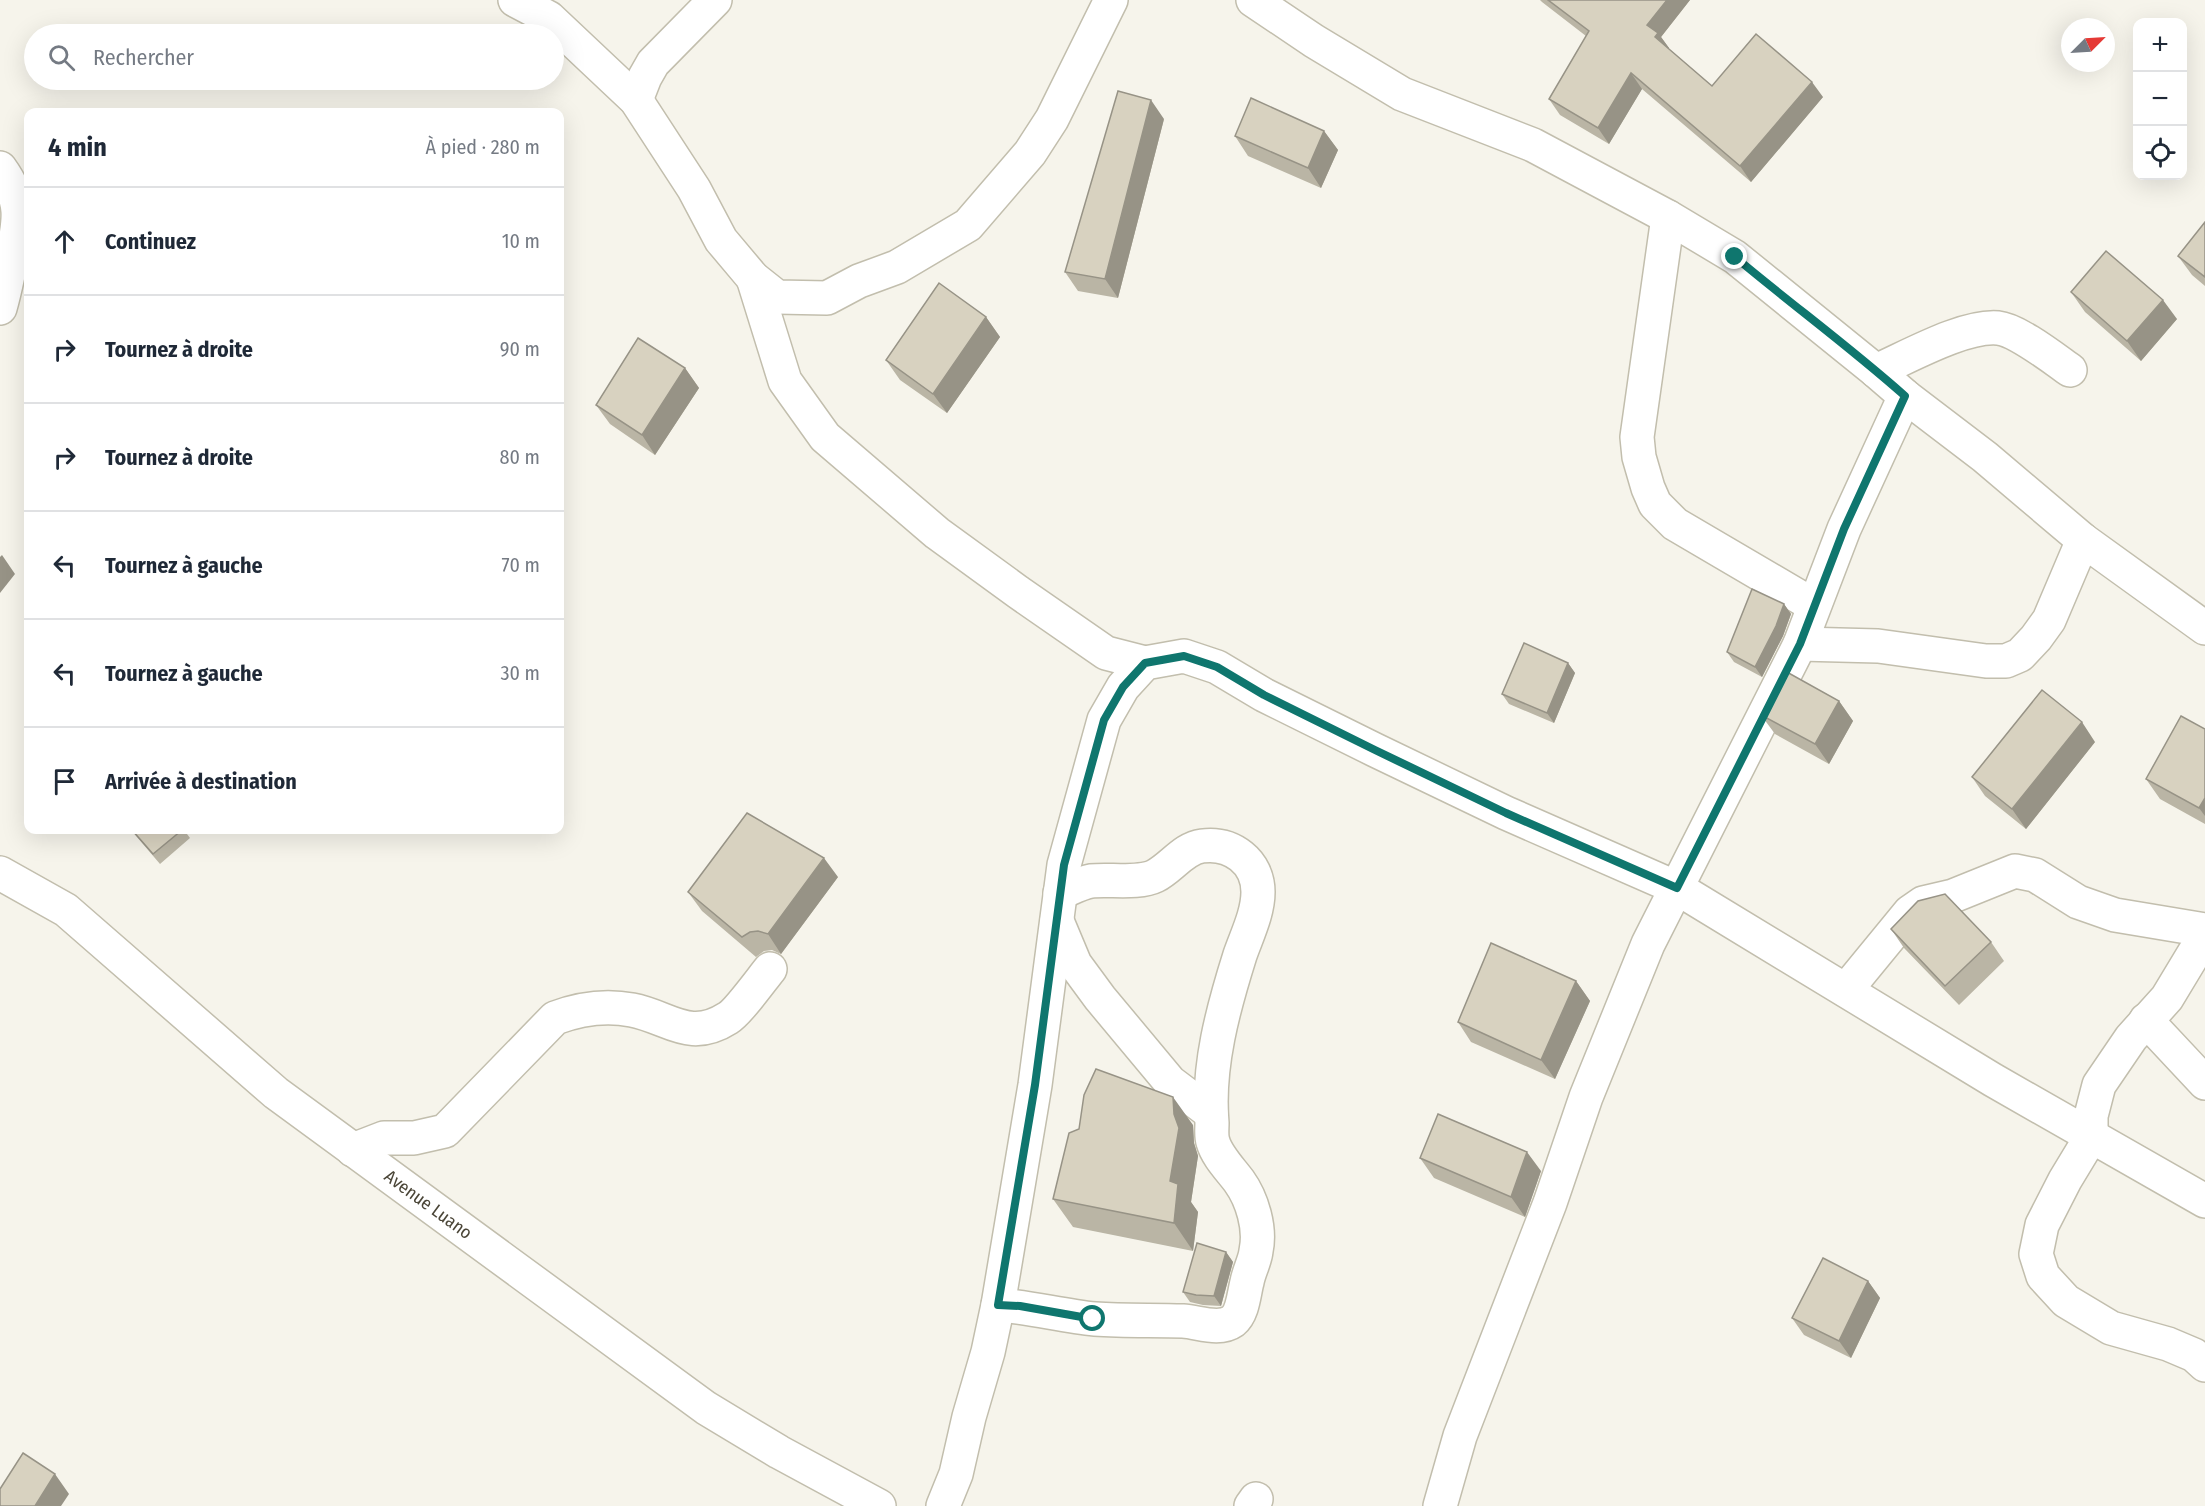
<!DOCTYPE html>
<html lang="fr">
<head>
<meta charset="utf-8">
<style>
  body { margin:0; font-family:"Fira Sans Condensed",sans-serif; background:#f2f2f3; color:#1f2937 }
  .controls { position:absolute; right:18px; top:18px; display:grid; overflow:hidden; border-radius:12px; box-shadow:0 6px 24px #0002 }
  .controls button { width:54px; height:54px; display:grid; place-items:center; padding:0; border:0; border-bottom:2px solid #e0e1e3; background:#fff; color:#1f2937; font:30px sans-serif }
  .compass { position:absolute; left:2061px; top:18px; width:54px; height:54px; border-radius:50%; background:#fff; box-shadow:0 6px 24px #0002; rotate:66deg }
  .stop { position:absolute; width:18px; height:18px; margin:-14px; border:4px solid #0f766e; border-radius:50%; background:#fff }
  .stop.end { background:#0f766e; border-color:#fff; box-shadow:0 2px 6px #0008 }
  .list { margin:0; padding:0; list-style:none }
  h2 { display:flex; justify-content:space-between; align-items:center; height:78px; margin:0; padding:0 24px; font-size:26px }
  h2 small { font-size:20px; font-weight:400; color:#747a83 }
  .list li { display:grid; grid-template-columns:39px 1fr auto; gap:18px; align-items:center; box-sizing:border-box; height:108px; padding:0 24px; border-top:2px solid #e0e1e3 }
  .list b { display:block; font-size:22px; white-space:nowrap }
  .list em { font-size:20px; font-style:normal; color:#747a83 }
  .icon { flex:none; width:33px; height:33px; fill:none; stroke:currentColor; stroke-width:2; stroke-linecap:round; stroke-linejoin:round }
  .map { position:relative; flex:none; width:2205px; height:1506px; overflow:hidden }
  .search { position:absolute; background:#fff; box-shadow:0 6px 24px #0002; left:24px; top:24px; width:540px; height:66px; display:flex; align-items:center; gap:15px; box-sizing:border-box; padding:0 21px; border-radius:33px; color:#747a83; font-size:22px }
  .panel { position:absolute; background:#fff; box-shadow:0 6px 24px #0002; left:24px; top:108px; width:540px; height:726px; border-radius:12px }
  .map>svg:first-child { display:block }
</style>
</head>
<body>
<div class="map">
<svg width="2205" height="1506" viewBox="0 0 2205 1506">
  <rect width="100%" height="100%" fill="#f6f4eb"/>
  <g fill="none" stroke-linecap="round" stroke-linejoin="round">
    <g stroke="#c2bead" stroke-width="36">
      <g id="minor">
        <path d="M515,0L549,18L636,100L694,189L721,240L753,278L777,297L827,298L859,281L897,267L968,225L1030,153L1052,119L1111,0"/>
        <path d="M1253,0L1314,41L1402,94L1533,145L1668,217L1735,257L1876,371L1905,396L1985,457L2083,540L2205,628"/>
        <path d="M636,100L645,77L653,63L715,0"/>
        <path d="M0,168C24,201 20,220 12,257C8,274 5,291 0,308"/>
        <path d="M1668,217L1637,437L1639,457L1648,488L1655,504L1675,524L1813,605"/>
        <path d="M753,278L785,381L825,437L937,533L1018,592L1106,653L1145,663"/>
        <path d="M1876,371C1908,357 1964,325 1998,328C2017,330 2053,358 2070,370"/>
        <path d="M1800,644L1878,646L1986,661H2006L2020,655L2036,638L2049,620L2083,540"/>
        <path id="s1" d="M0,873L66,910L276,1093L706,1408L779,1452L879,1506"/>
        <path d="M1057,921L1075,964L1100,998L1170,1082L1211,1113"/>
        <path d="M2205,935L2167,998L2131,1038L2099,1085L2091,1116V1137L2065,1180L2042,1225L2036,1254L2043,1276L2066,1301L2111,1328L2168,1344L2194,1355L2205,1365"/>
        <path d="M1846,990L1910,912L1923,903L1953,896L2015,871L2035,875L2078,902L2115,915L2205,930"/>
        <path d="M2146,1020L2205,1083"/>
        <path d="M353,1150L384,1138H414L445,1131L555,1018C579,1009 606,1005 632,1010C669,1017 689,1043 728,1018C738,1012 761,980 770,969"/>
        <path d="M998,1305C1031,1307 1062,1316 1095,1319C1124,1321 1154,1320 1183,1321C1199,1322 1219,1331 1233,1321C1243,1313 1244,1293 1247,1282C1249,1271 1255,1261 1256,1251C1261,1228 1252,1199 1239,1181C1230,1169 1217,1156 1213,1142C1211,1136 1212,1129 1212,1123C1207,1067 1223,1009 1240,955C1247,935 1258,913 1258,892C1258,862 1232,842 1202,846C1184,848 1171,868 1155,876C1139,884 1109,879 1091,881C1080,883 1070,889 1060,893"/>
        <path d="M943,1506L956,1474L969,1417L988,1352L998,1305L1035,1085L1064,865L1104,720L1123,687L1145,663L1184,656L1217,667L1264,695L1375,750L1506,813L1677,888L1993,1080L2205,1201"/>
        <path d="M1251,1506L1256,1499"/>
        <path d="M1440,1506L1460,1436L1550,1203L1586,1097L1648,944L1800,644L1844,529L1905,396"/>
      </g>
    </g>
    <use href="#minor" stroke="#fff" stroke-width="33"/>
  </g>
  <path fill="#bab5a5" d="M1540,0H1690L1661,37L1669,48V49L1712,86L1823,97L1751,182L1642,89L1609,144L1560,115L1549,99L1586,36L1542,2Z
    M1164,119L1118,298L1078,291L1065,272Z
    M1324,131L1338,150L1321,188L1248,156L1235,136Z
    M2205,222V286L2192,275L2178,256Z
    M2071,292L2177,319L2141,361L2085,312Z
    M986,317L1000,337L947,413L900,380L886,360Z
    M685,368L699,388L655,455L610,424L596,405Z
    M1784,604L1791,614L1783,636L1762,677L1734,662L1727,652Z
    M1568,663L1575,673L1554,723L1509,704L1502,694Z
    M1839,701L1853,721L1829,764L1775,734L1761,715Z
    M2205,729V824L2160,799L2146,779Z
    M2095,742L2026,829L1985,796L1972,777Z
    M131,830H184L190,838L160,864Z
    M838,877L781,954L772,950L764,951L756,957L702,911L688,892Z
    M1891,929L1991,942L2004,961L1959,1005L1904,948Z
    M1576,981L1590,1001L1555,1079L1471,1042L1458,1022Z
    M1193,1125L1194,1143L1198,1156L1191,1202L1198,1212L1193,1251L1073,1227L1053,1199Z
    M1420,1158L1541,1171L1525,1217L1434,1178Z
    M1226,1252L1233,1262L1221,1306L1203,1305L1190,1302L1183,1292Z
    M1868,1281L1880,1298L1851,1358L1804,1335L1792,1318Z"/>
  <path fill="#979386" d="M1667,0H1690L1661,37L1669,48L1666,53L1647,25Z
    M1631,73L1642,89L1609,144L1598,128Z
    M1812,82L1823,97L1751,182L1740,166Z
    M1151,100L1164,119L1118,298L1105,279Z
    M1324,131L1338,150L1321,188L1308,168Z
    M2163,300L2177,319L2141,361L2127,341Z
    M986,317L1000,337L947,413L933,394Z
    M685,368L699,388L655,455L642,435Z
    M2,555L15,574L0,593V557Z
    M1784,604L1791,614L1783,636L1762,677L1755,667Z
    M1568,663L1575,673L1554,723L1547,713Z
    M1839,701L1853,721L1829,764L1815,744Z
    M2082,722L2095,742L2026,829L2012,809Z
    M2205,798V816L2199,808Z
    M824,858L838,877L781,954L768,934Z
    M1576,981L1590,1001L1555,1079L1541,1060Z
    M1173,1097L1193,1125L1194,1143L1198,1156L1191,1202L1198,1212L1193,1251L1174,1223L1170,1181L1174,1114Z
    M1527,1152L1541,1171L1525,1217L1511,1197Z
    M1226,1252L1233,1262L1221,1306L1214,1296Z
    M1868,1281L1880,1298L1851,1358L1839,1341Z
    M55,1474L69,1494L61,1506H35Z"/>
  <path fill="#d8d2c0" stroke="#979386" stroke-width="1.5" d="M1548,0H1667L1647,25L1658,33L1655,37L1712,86L1756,34L1812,82L1740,166L1631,73L1598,128L1549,99L1589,31Z
    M1118,91L1151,100L1105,279L1065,272Z
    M1251,98L1324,131L1308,168L1235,136Z
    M2205,222V277L2178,256Z
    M2106,251L2163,300L2127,341L2071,292Z
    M939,283L986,317L933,394L886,360Z
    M638,338L685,368L642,435L596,405Z
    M1752,589L1784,604L1776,626L1755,667L1727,652Z
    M1524,643L1568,663L1547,713L1502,694Z
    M1785,671L1839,701L1815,744L1761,715Z
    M2042,690L2082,722L2012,809L1972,777Z
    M2181,716L2205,729V798L2199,808L2146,779Z
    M747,813L824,858L768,934L758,931L750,932L742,937L688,892Z
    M132,830H182L153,854Z
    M1945,894L1991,942L1945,986L1891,929L1918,901Z
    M1491,943L1576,981L1541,1060L1458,1022Z
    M1096,1069L1173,1097L1174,1114L1179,1128L1170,1181L1178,1184L1174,1223L1053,1199L1069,1133L1079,1129L1084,1095Z
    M1438,1114L1527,1152L1511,1197L1420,1158Z
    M1197,1243L1226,1252L1214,1296L1196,1295L1183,1292Z
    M1823,1258L1868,1281L1839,1341L1792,1318Z
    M23,1453L55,1474L35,1506H0V1489Z"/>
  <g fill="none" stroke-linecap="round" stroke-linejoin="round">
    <path stroke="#0f766e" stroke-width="8" d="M1093,1319L1020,1306L998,1305L1035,1085L1064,865L1104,720L1123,687L1145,663L1184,656L1217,667L1264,695L1375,750L1506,813L1677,888L1800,644L1844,529L1905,396C1850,347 1791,304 1735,257"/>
  </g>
  <g text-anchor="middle" stroke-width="5" stroke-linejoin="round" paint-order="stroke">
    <g font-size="18" fill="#4b4638" stroke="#fff">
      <text dy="6" stroke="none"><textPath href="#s1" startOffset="543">Avenue Luano</textPath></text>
    </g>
  </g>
</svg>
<div class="controls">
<button>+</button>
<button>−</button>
<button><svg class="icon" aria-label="locate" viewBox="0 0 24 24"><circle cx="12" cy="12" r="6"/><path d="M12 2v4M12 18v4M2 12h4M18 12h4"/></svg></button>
</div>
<svg class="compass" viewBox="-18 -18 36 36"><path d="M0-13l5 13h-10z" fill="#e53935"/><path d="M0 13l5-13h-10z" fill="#747a83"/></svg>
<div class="stop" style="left:1093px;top:1319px"></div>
<div class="stop end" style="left:1735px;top:257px"></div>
<div class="search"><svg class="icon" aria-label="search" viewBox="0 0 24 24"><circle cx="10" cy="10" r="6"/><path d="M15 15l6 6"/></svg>Rechercher</div>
<section class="panel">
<h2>4 min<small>À pied · 280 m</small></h2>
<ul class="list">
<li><svg class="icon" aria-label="ahead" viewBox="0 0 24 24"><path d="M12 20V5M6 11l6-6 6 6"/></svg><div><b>Continuez</b></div><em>10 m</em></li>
<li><svg class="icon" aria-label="right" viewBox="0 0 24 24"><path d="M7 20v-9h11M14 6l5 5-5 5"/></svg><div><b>Tournez à droite</b></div><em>90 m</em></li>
<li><svg class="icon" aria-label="right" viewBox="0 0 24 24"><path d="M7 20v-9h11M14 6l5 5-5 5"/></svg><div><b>Tournez à droite</b></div><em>80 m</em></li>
<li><svg class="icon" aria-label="left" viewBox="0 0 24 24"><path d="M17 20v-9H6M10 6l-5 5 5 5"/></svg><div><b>Tournez à gauche</b></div><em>70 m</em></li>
<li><svg class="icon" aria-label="left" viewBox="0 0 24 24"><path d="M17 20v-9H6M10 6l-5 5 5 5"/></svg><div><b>Tournez à gauche</b></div><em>30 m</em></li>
<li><svg class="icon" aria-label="arrive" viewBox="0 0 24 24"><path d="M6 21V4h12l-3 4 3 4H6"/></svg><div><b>Arrivée à destination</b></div></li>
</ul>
</section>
</div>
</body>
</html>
